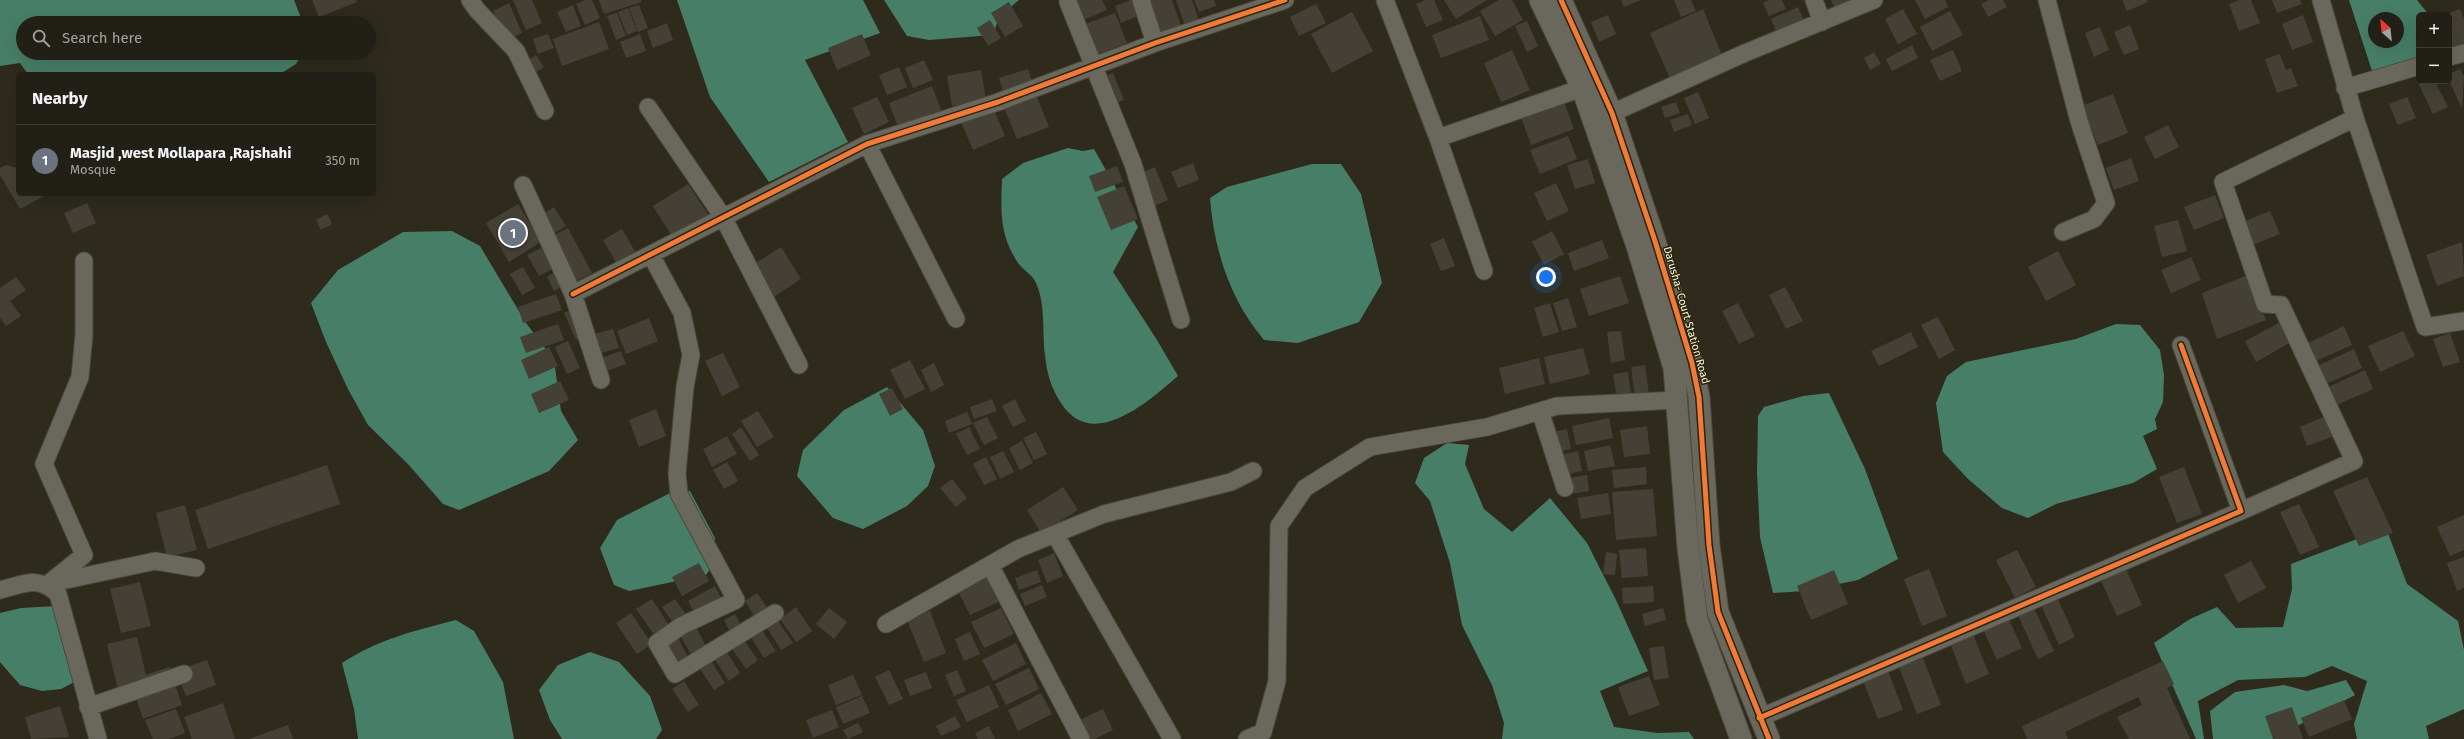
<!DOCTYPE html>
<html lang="en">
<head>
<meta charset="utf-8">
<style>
  body { margin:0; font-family:"Fira Sans",sans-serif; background:#2a281f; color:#f1f3f6 }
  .controls { position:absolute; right:12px; top:12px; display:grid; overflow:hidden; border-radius:6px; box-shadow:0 4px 16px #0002 }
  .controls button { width:36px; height:36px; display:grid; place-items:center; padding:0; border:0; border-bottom:1px solid #3f3e35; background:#222016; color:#f1f3f6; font:20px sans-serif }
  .compass { position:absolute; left:2368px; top:12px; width:36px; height:36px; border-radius:50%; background:#222016; box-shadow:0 4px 16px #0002; rotate:333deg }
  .you { position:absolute; left:1546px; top:277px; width:14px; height:14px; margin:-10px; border:3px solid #fff; border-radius:50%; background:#1a73e8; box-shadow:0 0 0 6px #1a73e833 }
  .badge { display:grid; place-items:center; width:26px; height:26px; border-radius:50%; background:#b1ae9f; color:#fff; font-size:13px; font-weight:700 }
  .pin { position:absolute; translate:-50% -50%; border:2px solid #fff; box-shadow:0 1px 4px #0006 }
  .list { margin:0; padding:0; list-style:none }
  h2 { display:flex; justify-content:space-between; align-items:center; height:52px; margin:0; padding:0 16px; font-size:17px }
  h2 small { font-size:13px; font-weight:400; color:#a2a3a1 }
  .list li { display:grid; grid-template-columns:26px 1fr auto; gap:12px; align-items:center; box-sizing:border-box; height:72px; padding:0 16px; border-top:1px solid #3f3e35 }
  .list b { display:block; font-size:15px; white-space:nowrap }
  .list p { margin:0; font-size:13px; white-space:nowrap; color:#a2a3a1 }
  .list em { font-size:13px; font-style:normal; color:#a2a3a1 }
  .icon { flex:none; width:22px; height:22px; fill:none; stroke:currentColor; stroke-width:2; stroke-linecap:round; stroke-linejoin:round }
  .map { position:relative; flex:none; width:2464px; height:739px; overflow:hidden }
  .search { position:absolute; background:#222016; box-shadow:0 4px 16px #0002; left:16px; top:16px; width:360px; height:44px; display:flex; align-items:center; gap:10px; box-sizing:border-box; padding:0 14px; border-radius:22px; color:#a2a3a1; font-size:15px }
  .panel { position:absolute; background:#222016; box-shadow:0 4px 16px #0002; left:16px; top:72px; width:360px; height:124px; border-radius:6px }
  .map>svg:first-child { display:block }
</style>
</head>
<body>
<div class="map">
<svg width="2464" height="739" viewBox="0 0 2464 739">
  <rect width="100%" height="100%" fill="#2e2b1d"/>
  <path fill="#477e68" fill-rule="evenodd" d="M0,0H294L303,23H23V53H303L296,64L280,74H28L20,63L0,66Z
    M677,0H863L880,33L805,60L848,142L769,182L710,97Z
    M884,0H1019L999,17L993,35L929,40L907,36Z
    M2349,0H2417L2429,15H2419V63L2372,71ZM2374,18H2398V42H2374Z
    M1068,148L1083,151L1094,149L1138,227L1113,272L1157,340L1178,376C1148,402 1092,452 1061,403C1051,388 1047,374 1045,355C1042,332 1046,305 1036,283C1033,275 1023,270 1018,263C999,234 1001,212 1002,179L1023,163Z
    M1312,164H1341L1361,194L1382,283L1359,322L1298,343L1264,340C1230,300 1214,250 1210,198L1227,187Z
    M452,231L480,246L526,323L554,360L561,411L578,440L549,471L459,510L443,504L408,464L368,425L348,389L326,342L311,303L338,270L403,232Z
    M2116,324L2140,325L2160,350L2164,375L2163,402L2155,419L2157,429L2143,436L2157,469L2133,483L2056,504L2028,518L2002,508L1968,479L1943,452L1936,403L1947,376L1966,362L2076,339Z
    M887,387L923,430L935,466L928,486L907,506L863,529L833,518L797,476L803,450L844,410Z
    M1829,393L1865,469L1898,559L1858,580L1805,591L1773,593L1760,537L1757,473L1758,416L1764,407L1803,396Z
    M1447,443L1469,445L1465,464L1484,509L1512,532L1550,498L1587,543L1616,600L1648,671L1600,691L1614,727L1657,733L1689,732L1694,739H1502L1504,723L1492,685L1462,625L1450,563L1430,501L1415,483L1424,458Z
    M674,491H690L715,538V562L706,575L629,591L614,585L600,548L617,520Z
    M2386,528L2407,584L2458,621L2464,650V709L2426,726L2429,739H2357L2354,724L2367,681L2332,666L2305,677L2238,680L2198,701L2204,739H2196L2154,643L2190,619L2217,607L2236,628L2283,627L2292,589L2291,564Z
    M57,606L84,677L61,689L42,691L20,685L0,662V613L21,608Z
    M456,620L474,631L503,682L514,739H358L354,709L342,663C379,639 414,631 456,620Z
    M590,652L619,662L650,696L662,730L656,739H562L550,720L539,690L558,665Z
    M2346,680L2355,695L2273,739H2213L2210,711L2235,692L2284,685L2307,691Z"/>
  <path fill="#454035" d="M312,0H356L357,2L319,17Z
    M513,0H532L542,23L526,30Z
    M585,0H592L600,18L585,25L576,4Z
    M599,0H641L642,2L604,14Z
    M1072,0H1102L1107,10L1074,24Z
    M1131,0H1137L1143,14L1121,23L1115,6Z
    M1143,0H1172L1183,31L1157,40Z
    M1176,0H1192L1199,21L1185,26Z
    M1194,0H1214L1216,6L1199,12Z
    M1425,0H1434L1443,20L1426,27L1416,4Z
    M1444,0H1487L1456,19Z
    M1499,0H1512L1523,20L1495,36L1480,11Z
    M1621,0H1641L1624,7Z
    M1674,0H1691L1696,11L1681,17Z
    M1769,0H1782L1786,9L1769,16L1763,3Z
    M1831,0H1851L1855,9L1838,16Z
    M1915,0H1945L1948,7L1925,19Z
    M1989,0H2003L2007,7L1988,17L1981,4Z
    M2122,0H2147L2148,2L2127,11Z
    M2239,0H2251L2260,23L2239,31L2229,4Z
    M2272,0H2300L2302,4L2277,13Z
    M1009,2L1023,26L1005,37L991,13Z
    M509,3L522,33L506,40L493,11Z
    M1316,4L1326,23L1299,36L1290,17Z
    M573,5L581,26L566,32L557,12Z
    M639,5L648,28L638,32L629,8Z
    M1798,7L1807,27L1779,38L1771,19Z
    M628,8L637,31L627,35L618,12Z
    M1703,9L1723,58L1672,83L1650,33Z
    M1903,9L1917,34L1898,44L1885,19Z
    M2460,9L2464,19V47L2449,50V15H2444Z
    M1950,11L1963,35L1932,51L1920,27Z
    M1352,12L1373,51L1332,73L1311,34Z
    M617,13L626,36L616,40L607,16Z
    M1115,13L1127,43L1092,56L1080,26Z
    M1608,15L1616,34L1599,42L1591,22Z
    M2303,15L2313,42L2292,50L2282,24Z
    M1480,16L1489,40L1441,58L1432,35Z
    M990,20L1001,38L988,46L977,28Z
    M1527,21L1538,46L1527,52L1515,26Z
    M599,22L609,49L562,66L553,39Z
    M667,23L673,40L653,48L647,31Z
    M2130,25L2139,49L2124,55L2114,32Z
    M2100,27L2109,50L2094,57L2085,33Z
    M548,34L554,48L538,54L533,39Z
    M640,34L646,51L626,58L620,42Z
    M862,34L871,55L837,70L828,48Z
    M1912,45L1918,58L1892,71L1886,59Z
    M1512,50L1530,90L1501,102L1484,63Z
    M1953,50L1962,71L1940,81L1930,60Z
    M1874,52L1881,64L1870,70L1864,58Z
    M2280,54L2286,70L2291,68L2298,86L2277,93L2265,59Z
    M536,55L544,67L531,76L522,64Z
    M924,60L933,80L913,88L905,68Z
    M899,67L907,87L887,95L879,75Z
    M1028,69L1033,85L1004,94L999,78Z
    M2460,69L2464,76L2462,108L2449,81V74Z
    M981,70L986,100L952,106L947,76Z
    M1113,73L1124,100L1102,109L1091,82Z
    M2423,81H2435L2448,107L2433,114L2418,83Z
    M932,86L941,110L898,127L889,103Z
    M1033,87L1049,127L1017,139L1001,100Z
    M1698,92L1709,118L1695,124L1684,98Z
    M2113,94L2128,133L2098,145L2082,106Z
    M877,97L889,122L864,134L852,108Z
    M2407,97L2416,118L2398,125L2389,104Z
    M1564,101L1574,129L1531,145L1521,117Z
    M1676,102L1680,113L1665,118L1661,107Z
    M993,108L1005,136L973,150L961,122Z
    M1688,114L1692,125L1674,132L1670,120Z
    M2168,125L2179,147L2155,159L2144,137Z
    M1568,136L1577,159L1540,174L1530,150Z
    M2131,158L2139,181L2114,190L2106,168Z
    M1588,159L1595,183L1575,189L1567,165Z
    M1193,163L1199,180L1178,188L1171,172Z
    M6,165L18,168V194H48L20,209L0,175V168Z
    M1117,166L1123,182L1095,192L1089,176Z
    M1155,167L1168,200L1142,211L1128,178Z
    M1556,183L1569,211L1547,221L1534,193Z
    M688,184L709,216L673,238L653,206Z
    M1124,186L1138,219L1111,230L1097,197Z
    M2215,195L2224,218L2194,230L2184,207Z
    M87,203L96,223L73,233L64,213Z
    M518,204L541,242L509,262L486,223Z
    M554,207L566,226L548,237L536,218Z
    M2270,211L2280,234L2250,246L2240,223Z
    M327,214L332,224L321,230L316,220Z
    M2178,220L2187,251L2162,257L2154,226Z
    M568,228L592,273L572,283L548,238Z
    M622,229L636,253L617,264L603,240Z
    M1552,231L1564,254L1544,265L1532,242Z
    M1444,238L1455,266L1441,271L1430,244Z
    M1602,240L1609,258L1574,271L1568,253Z
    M2462,242L2464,276L2437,286L2426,255Z
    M781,247L801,279L766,302L745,270Z
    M541,248L552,269L539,276L527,255Z
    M2058,251L2076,285L2046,301L2028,267Z
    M2191,257L2201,280L2171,293L2161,270Z
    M523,267L535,288L522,295L510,274Z
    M556,271L563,286L554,291L547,277Z
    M2248,275L2266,320L2217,339L2202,293Z
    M1620,276L1629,303L1589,316L1580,289Z
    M16,277L26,290L10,301L21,316L6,326L0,318V288Z
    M1785,287L1803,321L1786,329L1769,295Z
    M556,294L562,310L523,323L518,307Z
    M1568,298L1577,327L1562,331L1553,303Z
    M1550,303L1559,332L1543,337L1534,308Z
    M1738,303L1755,336L1739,344L1722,311Z
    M577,307L589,334L576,340L564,313Z
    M1938,317L1955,350L1939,359L1921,325Z
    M2290,317L2300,337L2256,362L2245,341Z
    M649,318L658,341L626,354L617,331Z
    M558,324L564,340L526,353L520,337Z
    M2344,326L2352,345L2304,366L2297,348Z
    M613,329L619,348L590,356L584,337Z
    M1621,331L1625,360L1611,363L1607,332Z
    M2403,331L2415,356L2380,372L2368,346Z
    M1911,332L1918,347L1879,366L1871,351Z
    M2450,333L2460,362L2443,367L2433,339Z
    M568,341L580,368L567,374L555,347Z
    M549,347L558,366L529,379L521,360Z
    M1583,348L1590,374L1550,384L1544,357Z
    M2354,349L2362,368L2314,389L2306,371Z
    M621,351L626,364L598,374L593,361Z
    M723,353L740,387L722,396L705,361Z
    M1539,358L1545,384L1505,394L1499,368Z
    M910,360L925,389L905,399L890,370Z
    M934,363L944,385L931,392L921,370Z
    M1645,365L1649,394L1635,397L1631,367Z
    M2365,370L2373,389L2325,410L2318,392Z
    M1628,372L1632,402L1618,404L1613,374Z
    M560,381L569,400L539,413L531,394Z
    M892,388L903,409L890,416L879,394Z
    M992,399L997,411L974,419L970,407Z
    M1015,399L1026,421L1013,427L1002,406Z
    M656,409L666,436L639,447L629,420Z
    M758,411L774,437L757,447L741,421Z
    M967,412L972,424L949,433L945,421Z
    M2326,416L2334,436L2307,446L2300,427Z
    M987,417L998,438L984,445L973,423Z
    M1609,418L1613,438L1576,445L1572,426Z
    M1647,426L1650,454L1624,457L1620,430Z
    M741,427L759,455L750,461L732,434Z
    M969,427L980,449L967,455L956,434Z
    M1567,429L1571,449L1544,454L1540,435Z
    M1036,432L1047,454L1034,460L1023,438Z
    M727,436L737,454L712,467L703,449Z
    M1022,441L1033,463L1020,470L1009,448Z
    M1610,445L1615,466L1588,471L1584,451Z
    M1003,451L1014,472L1000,479L990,457Z
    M1578,451L1582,471L1555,477L1551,457Z
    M986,457L997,479L984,485L973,464Z
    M727,462L738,481L724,489L713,470Z
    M327,465L340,504L208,549L195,510Z
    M1646,467L1647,484L1614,488L1612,470Z
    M2184,467L2202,514L2177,523L2159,477Z
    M1587,475L1589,491L1560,496L1557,480Z
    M2367,477L2393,533L2359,546L2333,491Z
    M952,479L967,498L956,507L940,488Z
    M1063,487L1078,510L1041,533L1027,510Z
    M1653,489L1657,536L1616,540L1612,492Z
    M1608,493L1611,514L1581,519L1577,498Z
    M2299,504L2319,547L2300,555L2280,512Z
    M185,505L197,550L167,557L156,513Z
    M2464,515V550L2450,556L2437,527Z
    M1646,548L1648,576L1622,578L1619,550Z
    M2017,550L2036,587L2015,598L1996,560Z
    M1606,552L1617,554L1615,575L1603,574Z
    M1054,553L1063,576L1047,583L1038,560Z
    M2464,557V588L2457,591L2447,563Z
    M2251,561L2266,588L2238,603L2224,575Z
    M699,563L709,581L682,596L672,577Z
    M1929,569L1947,616L1922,626L1904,579Z
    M2126,569L2142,605L2117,616L2101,581Z
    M1037,570L1041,582L1019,590L1015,578Z
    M1834,570L1848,604L1811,620L1797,586Z
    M989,574L1001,601L970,615L957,589Z
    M140,582L151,626L121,633L110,589Z
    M1042,585L1047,597L1025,606L1020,594Z
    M715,586L725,605L698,619L688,601Z
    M1653,586L1654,602L1623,604L1622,588Z
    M2054,590L2075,637L2059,645L2038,598Z
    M757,593L771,613L758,622L745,601Z
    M652,599L672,630L658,640L636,609Z
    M675,599L689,619L676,627L662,607Z
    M2032,604L2054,651L2038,659L2016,611Z
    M796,607L812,631L796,642L780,619Z
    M829,608L847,622L834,639L816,624Z
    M1001,608L1014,634L984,648L971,622Z
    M1663,608L1666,620L1645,626L1642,614Z
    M930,611L946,653L924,662L907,620Z
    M631,613L652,644L637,654L616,623Z
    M2006,613L2022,648L1997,660L1981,625Z
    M735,614L745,632L733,638L724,620Z
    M777,619L793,643L781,650L766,626Z
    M694,623L709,652L694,660L678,631Z
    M760,627L776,651L764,658L749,634Z
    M1971,629L1989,674L1966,684L1948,638Z
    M970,632L980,654L964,661L955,639Z
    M676,634L691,663L676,671L660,642Z
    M137,637L146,675L169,667L182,705L143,719L132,685L118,689L107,644Z
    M744,640L758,660L746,669L732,649Z
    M1016,643L1026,664L993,681L982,660Z
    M1664,646L1669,678L1654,680L1649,648Z
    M725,649L740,673L729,681L713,657Z
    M1923,658L1941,705L1917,714L1899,667Z
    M710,659L725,683L714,690L698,666Z
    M207,660L216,685L186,696L176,671Z
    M2163,661L2174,684L2167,688L2190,739H2129L2117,717L2142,705L2138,697L2065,732L2068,739H2027L2022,726Z
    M1885,663L1903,710L1878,719L1860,673Z
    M1029,668L1039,689L1006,705L995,684Z
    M889,670L903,699L889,705L875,677Z
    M957,670L966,691L954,696L945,675Z
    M926,672L932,688L910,696L904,680Z
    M853,675L862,695L836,705L828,685Z
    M1649,676L1660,705L1629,716L1618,687Z
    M684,681L699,705L688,712L672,689Z
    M989,685L999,707L967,722L956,700Z
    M1041,693L1052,714L1018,731L1008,710Z
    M862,696L870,713L843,724L836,707Z
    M2344,700L2352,719L2309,737L2301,718Z
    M223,703L235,739H192L184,717Z
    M60,706L69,737L31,739L25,717Z
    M2292,707L2303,739H2273L2265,716Z
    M176,709L185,733L169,739H153L145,720Z
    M1103,709L1113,730L1095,739H1075L1069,725Z
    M832,710L839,727L813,738L806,720Z
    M955,716L961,727L941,736L936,726Z
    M858,723L863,732L848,739L843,730Z
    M288,725L293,739H249Z
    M989,726L995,739H978L975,733Z"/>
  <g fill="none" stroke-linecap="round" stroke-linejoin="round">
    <g stroke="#4b483c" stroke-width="19">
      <path id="minor" d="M470,0L477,10L516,51L545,111
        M1141,0L1155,43
        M1385,0L1438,138L1582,88
        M1814,0L1822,22
        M2047,0L2079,121L2106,203L2094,219L2063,232
        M2321,0L2355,118L2425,327L2464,321
        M1068,2L1133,164L1181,320
        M2449,57L2464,53
        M2345,88L2419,66
        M648,107L723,217L799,365
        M1612,113L1745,53L1874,0
        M1438,138L1484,271
        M867,144L956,319
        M523,185L573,294L601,380
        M651,255L682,313L691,355L685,387L677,473L679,494L736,600L681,626L657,643L675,674L775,613
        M573,294L867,144L998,102L1155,43L1285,0
        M1540,411L1565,488
        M2241,511L2354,461L2281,305L2265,304L2223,182L2355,118
        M1056,536L1172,739
        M990,565L1081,739
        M52,583L155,561L196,568
        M48,584L84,555L44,464L80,377L84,335V261
        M0,590C25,584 37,575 58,594L98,739
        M886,624L1018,549L1104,514L1231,482L1253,471
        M88,707L184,674
        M1759,718L2241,511L2181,345
        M1247,739L1263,732L1277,681L1279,526L1305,488L1370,447L1487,427L1557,406L1678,400"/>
    </g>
    <g stroke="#4b483c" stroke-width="23">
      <path id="tertiary" d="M1540,0L1582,88L1637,246L1674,368L1688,548L1697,619L1741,739
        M1561,0L1612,113L1655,241L1692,363L1699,397L1709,545L1718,612L1769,739"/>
    </g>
    <use href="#minor" stroke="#6a675d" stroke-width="17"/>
    <use href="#tertiary" stroke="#6a675d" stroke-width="21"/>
    <g stroke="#2b260b" stroke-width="8">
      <path id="cycleway" d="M1561,0L1612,113L1655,241L1692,363L1699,397L1709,545L1718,612L1769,739
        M573,294L867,144L998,102L1155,43L1285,0
        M1759,718L2241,511L2181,345"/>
    </g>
    <use href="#cycleway" stroke="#f17a3a" stroke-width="5"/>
  </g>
  <g text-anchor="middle" stroke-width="3" stroke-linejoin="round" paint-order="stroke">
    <g font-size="11" fill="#f8f5e5" stroke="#2b260b">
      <text transform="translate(1687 315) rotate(74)" y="4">Darusha- Court Station Road</text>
    </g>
  </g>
</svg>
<div class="controls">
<button>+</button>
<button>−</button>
</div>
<svg class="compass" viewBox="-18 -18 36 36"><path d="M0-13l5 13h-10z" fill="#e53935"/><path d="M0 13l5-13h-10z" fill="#a2a3a1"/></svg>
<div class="you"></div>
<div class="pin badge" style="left:513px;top:233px;background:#6b7280">1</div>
<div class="search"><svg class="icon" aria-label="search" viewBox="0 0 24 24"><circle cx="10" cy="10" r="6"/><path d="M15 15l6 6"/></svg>Search here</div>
<section class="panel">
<h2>Nearby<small></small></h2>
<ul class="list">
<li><span class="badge" style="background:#6b7280">1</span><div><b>Masjid ,west Mollapara ,Rajshahi</b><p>Mosque</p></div><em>350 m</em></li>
</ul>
</section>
</div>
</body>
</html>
